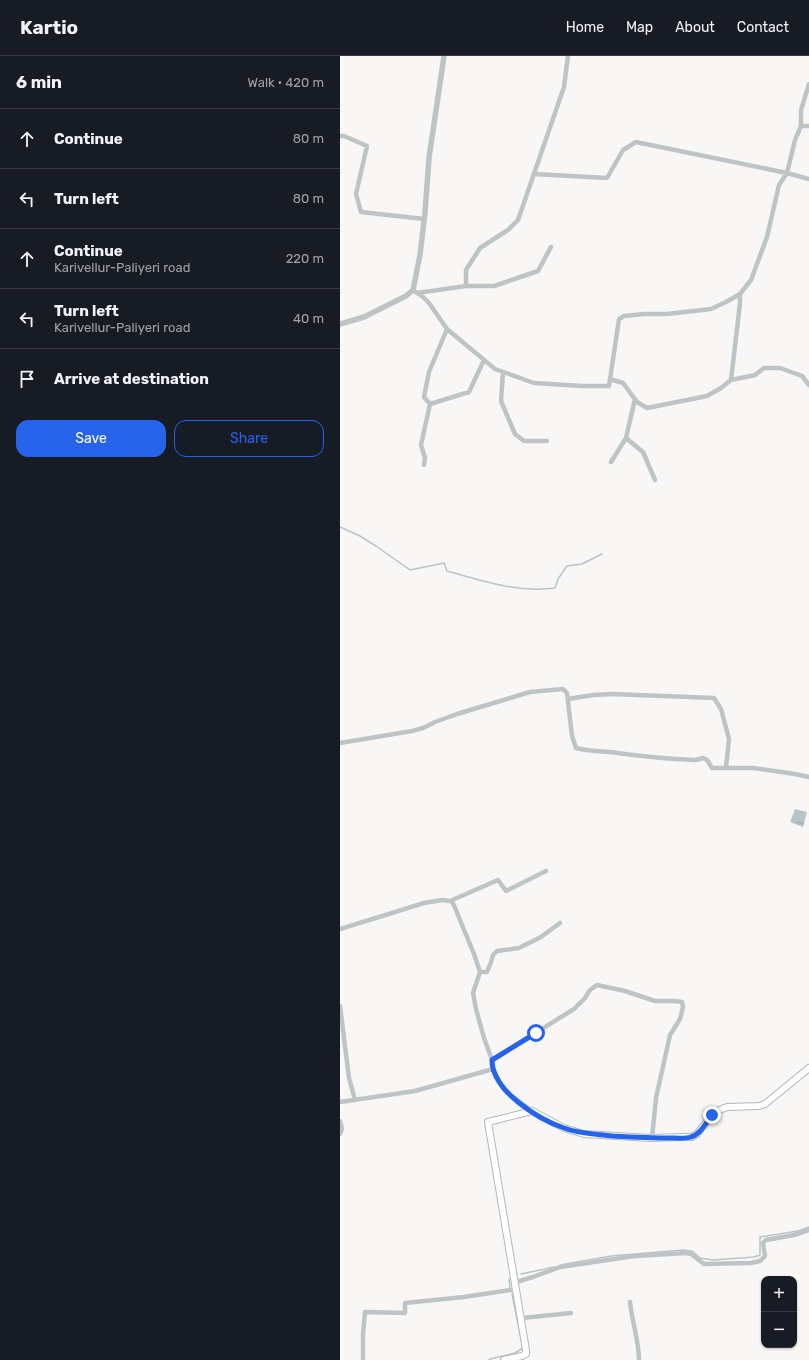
<!DOCTYPE html>
<html lang="en">
<head>
<meta charset="utf-8">
<style>
  body { margin:0; font-family:Rubik,sans-serif; background:#242831; color:#f1f3f6 }
  .controls { position:absolute; right:12px; bottom:12px; display:grid; overflow:hidden; border-radius:8px; box-shadow:0 1px 3px #0004 }
  .controls button { width:36px; height:36px; display:grid; place-items:center; padding:0; border:0; border-bottom:1px solid #363941; background:#171b24; color:#f1f3f6; font:20px sans-serif }
  .stop { position:absolute; width:12px; height:12px; margin:-9px; border:3px solid #2563eb; border-radius:50%; background:#fff }
  .stop.end { background:#2563eb; border-color:#fff; box-shadow:0 1px 4px #0008 }
  .list { margin:0; padding:0; list-style:none }
  h2 { display:flex; justify-content:space-between; align-items:center; height:52px; margin:0; padding:0 16px; font-size:17px }
  h2 small { font-size:13px; font-weight:400; color:#9ea1a6 }
  .list li { display:grid; grid-template-columns:26px 1fr auto; gap:12px; align-items:center; box-sizing:border-box; height:60px; padding:0 16px; border-top:1px solid #363941 }
  .list b { display:block; font-size:15px; white-space:nowrap }
  .list p { margin:0; font-size:13px; white-space:nowrap; color:#9ea1a6 }
  .list em { font-size:13px; font-style:normal; color:#9ea1a6 }
  .actions { display:flex; gap:8px; padding:12px 16px }
  .actions a { flex:1; padding:9px 0; border:1px solid #2563eb; border-radius:12px; text-align:center; font-size:14px; color:#2563eb }
  .actions .main { background:#2563eb; color:#fff }
  .icon { flex:none; width:22px; height:22px; fill:none; stroke:currentColor; stroke-width:2; stroke-linecap:round; stroke-linejoin:round }
  .map { position:relative; flex:none; width:469px; height:1304px; overflow:hidden }
  header { display:flex; align-items:center; gap:24px; box-sizing:border-box; height:56px; padding:0 20px; background:#171b24; border-bottom:1px solid #363941 }
  header strong { font-size:19px }
  nav { display:flex; gap:22px; margin-inline-start:auto; font-size:14px }
  main { display:flex }
  aside { flex:1; background:#171b24 }
  .map>svg:first-child { display:block }
</style>
</head>
<body>
<header>
<strong>Kartio</strong>
<nav><a>Home</a><a>Map</a><a>About</a><a>Contact</a></nav>
</header>
<main>
<aside>
<h2>6 min<small>Walk · 420 m</small></h2>
<ul class="list">
<li><svg class="icon" aria-label="ahead" viewBox="0 0 24 24"><path d="M12 20V5M6 11l6-6 6 6"/></svg><div><b>Continue</b></div><em>80 m</em></li>
<li><svg class="icon" aria-label="left" viewBox="0 0 24 24"><path d="M17 20v-9H6M10 6l-5 5 5 5"/></svg><div><b>Turn left</b></div><em>80 m</em></li>
<li><svg class="icon" aria-label="ahead" viewBox="0 0 24 24"><path d="M12 20V5M6 11l6-6 6 6"/></svg><div><b>Continue</b><p>Karivellur-Paliyeri road</p></div><em>220 m</em></li>
<li><svg class="icon" aria-label="left" viewBox="0 0 24 24"><path d="M17 20v-9H6M10 6l-5 5 5 5"/></svg><div><b>Turn left</b><p>Karivellur-Paliyeri road</p></div><em>40 m</em></li>
<li><svg class="icon" aria-label="arrive" viewBox="0 0 24 24"><path d="M6 21V4h12l-3 4 3 4H6"/></svg><div><b>Arrive at destination</b></div></li>
</ul>
<div class="actions"><a class="main">Save</a><a>Share</a></div>
</aside>
<div class="map">
<svg width="469" height="1304" viewBox="0 0 469 1304">
  <defs>
    <pattern id="water-ripples" width="26" height="14" patternUnits="userSpaceOnUse"><rect width="26" height="14" fill="#b7c4c7"/><path d="M2 4q2-2 4 0t4 0M15 11q2-2 4 0t4 0" fill="none" stroke="#98a4a7"/></pattern>
  </defs>
  <rect width="100%" height="100%" fill="#f8f7f5"/>
  <path fill="url(#water-ripples)" d="M455,753L467,756L463,771L450,766Z"/>
  <g fill="none" stroke-linecap="round" stroke-linejoin="round">
    <path stroke="#b7c4c7" stroke-width="1.5" d="M0,471L20,480L36,490L70,514L104,507L107,515C143,525 177,537 215,532L218,523L227,510L242,508L262,498
      M220,1209L271,1200L343,1194L352,1195L360,1202L373,1204L414,1201L420,1199V1181L458,1175L469,1171
      M181,1218L214,1211
      M169,1223L170,1232
      M149,1304L150,1303L175,1297L183,1292L172,1238"/>
    <g stroke="#b1b8bb" stroke-width="8">
      <path id="secondary" d="M164,1304L182,1300L186,1298V1294L148,1066L192,1055L224,1072L244,1078L310,1082L342,1081H352L357,1078L372,1059L377,1055L387,1051L419,1050L425,1048L469,1012"/>
    </g>
    <path stroke="#bec4c6" stroke-width="4.5" d="M461,70H469
      M0,80H4L27,90L16,138L21,156L84,163
      M194,118L267,122L283,94L296,86L447,117L469,123
      M126,230H154L198,215L211,191
      M73,234L83,241L89,247L107,273L155,313L194,327L242,330H269L279,263L284,260L304,258H327L371,253L386,246L400,238L411,224L427,181L439,129L447,117L455,84L461,70V54L469,28
      M77,237L126,230V214L140,192L168,174L178,164L224,31L228,0
      M163,316L161,345L175,378L184,385H207
      M270,323L283,327L297,346L307,352L367,340L381,332L391,324L415,319L424,312H440L462,320L469,329
      M391,324L400,247V238
      M90,348L129,336L144,304
      M286,382L303,396L315,424
      M271,406L286,382L295,343
      M84,409L85,402L81,389L90,348L84,341L89,316L107,273
      M228,643L253,639L272,638L374,642L381,653L389,683L386,712
      M0,687L72,675L83,672L95,666L117,658L167,643L190,636L223,633L227,637L232,680L236,692C247,695 258,695 270,696C298,700 327,703 356,704L363,702L367,704L372,712H413L455,718L469,721
      M110,845L158,824L166,835L206,815
      M0,873L84,847L102,844L110,845L113,847L134,898L140,916L133,937L136,953L144,982L152,1004L153,1013L164,1034L192,1055
      M140,916H147L151,906L153,899L157,895L179,892L201,881L220,867
      M0,950L9,1022L15,1044
      M152,1004L234,953L245,942L250,934L257,929L285,935L315,945H335L342,946L343,951L340,963L330,979L316,1042L312,1082
      M0,1046L75,1035L153,1013
      M0,1065L2,1073L0,1078
      M176,1226L193,1221L220,1211L295,1200L346,1197L351,1198L364,1208L411,1207L420,1205L425,1200L423,1187L426,1184L454,1179L469,1174
      M290,1246C292,1266 299,1285 299,1304
      M182,1262L231,1257
      M23,1304V1278L25,1256L65,1257V1247L124,1241L177,1233"/>
    <path stroke="#bec4c6" stroke-width="5.5" d="M0,268L24,261L66,240L73,234L80,199L85,156L89,102L104,0"/>
    <use href="#secondary" stroke="#fff" stroke-width="6"/>
  </g>
  <g fill="none" stroke-linecap="round" stroke-linejoin="round">
    <path stroke="#2563eb" stroke-width="5" d="M196,977L152,1004C152,1035 198,1063 224,1072C239,1078 256,1078 272,1080C291,1081 310,1082 330,1082C336,1082 345,1083 351,1081C361,1078 366,1066 372,1059"/>
  </g>
</svg>
<div class="controls">
<button>+</button>
<button>−</button>
</div>
<div class="stop" style="left:196px;top:977px"></div>
<div class="stop end" style="left:372px;top:1059px"></div>
</div>
</main>
</body>
</html>
